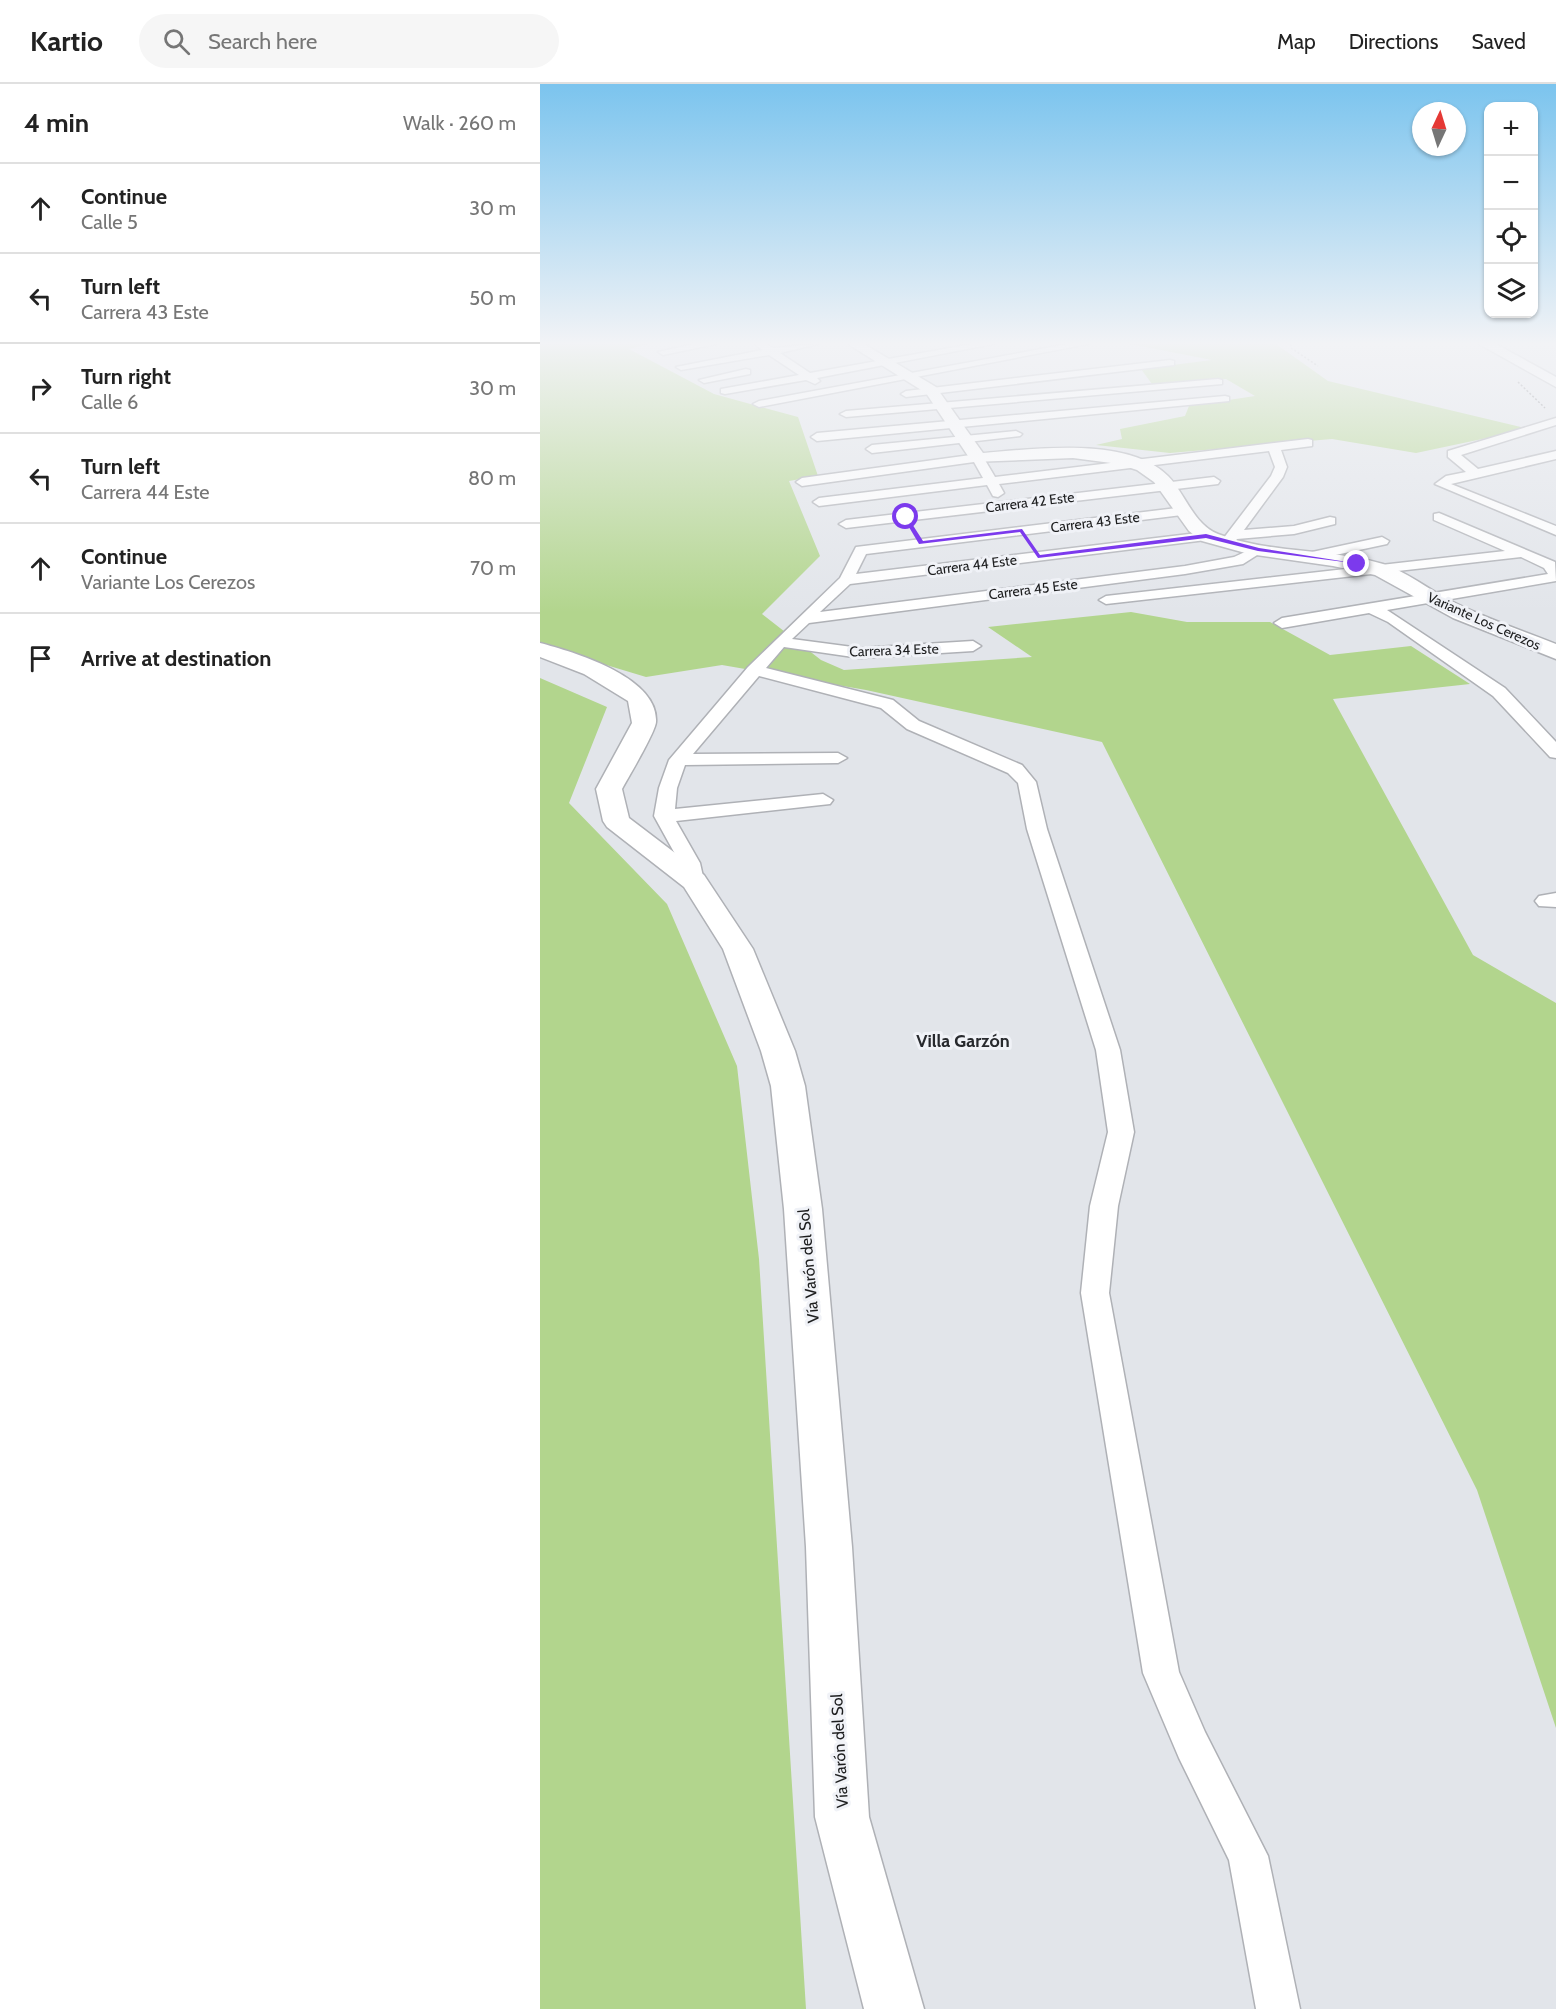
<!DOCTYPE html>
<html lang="en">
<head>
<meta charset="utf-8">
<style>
  body { margin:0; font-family:Cabin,sans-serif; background:#f6f6f6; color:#222 }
  .controls { position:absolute; right:18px; top:18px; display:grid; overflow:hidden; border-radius:12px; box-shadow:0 2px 4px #0004 }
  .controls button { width:54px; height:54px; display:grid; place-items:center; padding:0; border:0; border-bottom:2px solid #e0e0e0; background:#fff; color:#222; font:30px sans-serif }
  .compass { position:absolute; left:872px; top:18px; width:54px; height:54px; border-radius:50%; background:#fff; box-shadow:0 2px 4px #0004; rotate:4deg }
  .stop { position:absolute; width:18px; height:18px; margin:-14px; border:4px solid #7c3aed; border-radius:50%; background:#fff }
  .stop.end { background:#7c3aed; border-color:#fff; box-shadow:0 2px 6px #0008 }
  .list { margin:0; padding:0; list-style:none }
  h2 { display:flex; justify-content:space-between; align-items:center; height:78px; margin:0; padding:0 24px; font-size:26px }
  h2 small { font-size:20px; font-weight:400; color:#767676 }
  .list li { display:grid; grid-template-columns:39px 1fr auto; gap:18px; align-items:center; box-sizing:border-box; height:90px; padding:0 24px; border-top:2px solid #e0e0e0 }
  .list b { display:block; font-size:22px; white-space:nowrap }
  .list p { margin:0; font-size:20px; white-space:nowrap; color:#767676 }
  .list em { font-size:20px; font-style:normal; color:#767676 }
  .icon { flex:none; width:33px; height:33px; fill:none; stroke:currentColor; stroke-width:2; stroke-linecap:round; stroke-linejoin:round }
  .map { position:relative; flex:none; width:1016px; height:1925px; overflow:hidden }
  header { display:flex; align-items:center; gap:36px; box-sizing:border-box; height:84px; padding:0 30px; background:#fff; border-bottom:2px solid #e0e0e0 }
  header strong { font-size:28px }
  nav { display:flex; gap:33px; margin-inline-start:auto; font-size:21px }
  .search { width:420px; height:54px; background:#f6f6f6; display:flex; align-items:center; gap:15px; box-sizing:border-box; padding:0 21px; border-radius:33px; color:#767676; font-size:22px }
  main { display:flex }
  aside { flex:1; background:#fff }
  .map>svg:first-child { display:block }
</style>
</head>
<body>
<header>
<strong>Kartio</strong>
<div class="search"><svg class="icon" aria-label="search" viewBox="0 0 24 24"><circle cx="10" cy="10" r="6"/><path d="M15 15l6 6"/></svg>Search here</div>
<nav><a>Map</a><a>Directions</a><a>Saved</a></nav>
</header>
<main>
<aside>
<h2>4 min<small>Walk · 260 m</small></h2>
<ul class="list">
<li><svg class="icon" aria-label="ahead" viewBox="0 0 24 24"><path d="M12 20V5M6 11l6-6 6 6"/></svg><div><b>Continue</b><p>Calle 5</p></div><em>30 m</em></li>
<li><svg class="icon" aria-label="left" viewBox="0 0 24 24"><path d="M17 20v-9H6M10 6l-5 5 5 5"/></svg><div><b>Turn left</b><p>Carrera 43 Este</p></div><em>50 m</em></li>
<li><svg class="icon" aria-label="right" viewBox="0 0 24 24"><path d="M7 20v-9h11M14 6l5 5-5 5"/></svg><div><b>Turn right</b><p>Calle 6</p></div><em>30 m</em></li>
<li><svg class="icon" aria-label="left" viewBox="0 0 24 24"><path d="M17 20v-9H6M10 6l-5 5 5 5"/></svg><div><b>Turn left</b><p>Carrera 44 Este</p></div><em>80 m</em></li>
<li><svg class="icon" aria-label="ahead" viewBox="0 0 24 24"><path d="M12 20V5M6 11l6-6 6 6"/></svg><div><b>Continue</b><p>Variante Los Cerezos</p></div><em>70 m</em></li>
<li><svg class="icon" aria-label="arrive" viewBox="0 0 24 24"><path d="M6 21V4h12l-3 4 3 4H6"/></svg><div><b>Arrive at destination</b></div></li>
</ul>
</aside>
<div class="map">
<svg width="1016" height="1925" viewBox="0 0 1016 1925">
  <rect width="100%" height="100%" fill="#e2e5ea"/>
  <path fill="#b2d58d" d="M0,260H108L89,265L174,310L258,333L278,392L249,397L280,472L222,530L281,576L304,586L492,573L448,543L591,528L647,538H730L790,571L871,562L930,600L793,615L933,871L1016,919V1644L937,1406L562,658L326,606L182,581L106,593L0,561Z
    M590,260H736L788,297L989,345L876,369L792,355L630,369L556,361L582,355L580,345L645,332L649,322L715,312L686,295L612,300L601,285L672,276Z
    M0,594L67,623L29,719L127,820L197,982L219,1175L266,1925H0Z"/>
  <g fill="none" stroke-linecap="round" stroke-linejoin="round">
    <g stroke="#afb1b6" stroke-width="3">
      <path id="street" d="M154,260H176L123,271L118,268Z
        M215,260H226L233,264L278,260L240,269L270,289L432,260H453L277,294L280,297L275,300L266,296L185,310L181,309V305L259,291L229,271L141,286L136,283L222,266Z
        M528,260H548L219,323L213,320L219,317Z
        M630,276L634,277V281L366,313L361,310L366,307Z
        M206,285L210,286V290L164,299L159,296Z
        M678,295L682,296V300L306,333L300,330L306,327Z
        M685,312L689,313V317L277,357L271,353L277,349Z
        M1016,334V341L921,371L938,385L1016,367V375L911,400L1016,442V451L895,400L906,392L926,388L908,373V367Z
        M476,347L482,350L480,352L332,369L326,365L332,361Z
        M768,355L772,356V362L741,366L747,383L743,393L704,446L754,442L790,433L795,434V440L754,450L697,455L692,462L687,463L680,459L731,392L735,383L729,367L459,400L464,409L458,413L453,412L447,401L279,422L273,418L279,414L443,394L434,378L262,402L256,398L262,394L438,370L442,371L455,393Z
        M674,393L680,397L678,400L306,444L299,440L306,436Z
        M645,423L650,424V430L326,470L316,490L666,448L673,452L666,456L310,500L280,528L645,482L694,473L718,462L725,466L703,480L645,490L269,539L252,555L320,564L433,557L441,562L433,567L320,574L244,563L226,584L353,616L379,637L482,681L496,698L507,745L580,966L594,1048L578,1122L569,1209L639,1588L665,1648L728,1772L760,1925H716L689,1776L639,1674L603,1589L541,1209L550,1122L568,1048L556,966L487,745L478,699L468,689L367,645L341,624L219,592L153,670L298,669L307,674L298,679L145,681L137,704L135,725L283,710L293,716L290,720L136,737L160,779L164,797L161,802H147L140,779L114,732L119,704L129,676L208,583L300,494L316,463Z
        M899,429L1015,478L1016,497L847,526L965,604L1016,658V674L1010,673L953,612L848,538L829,529L742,544L734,539L742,534L1008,490L1004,484L981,473L566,520L559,516L566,512L965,467L894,436V430Z
        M842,453L849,457L847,460L772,476L765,472L772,468Z
        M1016,809V823L999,822L995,817L999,812Z"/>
    </g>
    <g stroke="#afb1b6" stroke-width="3">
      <path id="secondary" d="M308,260H324L396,303L443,369C494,365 588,352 628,392C645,409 653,440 678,450C730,470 789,464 843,480C867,488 888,505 911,517C945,534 981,546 1016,560V575L913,534L835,491L793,482L709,470L662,457L649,447L614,398L597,386L579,380L533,374L432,378L386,309Z
        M939,260H956L1016,293V303Z
        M0,559C34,568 119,593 116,638C115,649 89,692 82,705L89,734L164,791L213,865L255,967L265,1002L282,1125L312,1463L329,1733L384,1925H324L275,1733L266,1463L244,1125L231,1002L221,967L183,865L144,803L67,743L63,737L56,705L92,639L88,617L44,590L0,573Z"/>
    </g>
    <path stroke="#7b7d80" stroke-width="1.5" stroke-dasharray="2 2" stroke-linecap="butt" d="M751,260V264L778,282
      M978,298L1005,324"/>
    <use href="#street" fill="#fff" fill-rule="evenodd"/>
    <use href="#secondary" fill="#fff" fill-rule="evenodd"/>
  </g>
  <linearGradient id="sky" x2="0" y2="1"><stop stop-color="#7bc4ee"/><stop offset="0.49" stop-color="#f2f3f6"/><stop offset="1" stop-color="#f2f3f6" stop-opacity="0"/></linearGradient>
  <rect width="1016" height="529" fill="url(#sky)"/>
  <path fill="#7c3aed" d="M367,432L383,457L482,445L500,471L666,450L719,464L820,480L718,467L666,454L498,474L480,448L379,460L363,433Z"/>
  <g text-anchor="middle" stroke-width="6" stroke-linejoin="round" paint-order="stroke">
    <g font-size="14" fill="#1d1e1f" stroke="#f0f2f7">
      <text transform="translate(490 418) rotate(-7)" y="5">Carrera 42 Este</text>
      <text transform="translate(555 438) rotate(-7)" y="5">Carrera 43 Este</text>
      <text transform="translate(432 481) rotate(-7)" y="5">Carrera 44 Este</text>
      <text transform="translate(493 505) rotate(-7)" y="5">Carrera 45 Este</text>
      <text transform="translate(944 537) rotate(24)" y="5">Variante Los Cerezos</text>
      <text transform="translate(354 566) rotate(-2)" y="5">Carrera 34 Este</text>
    </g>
    <g font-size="16" fill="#1d1e1f" stroke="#f0f2f7">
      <text transform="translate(268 1182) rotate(-95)" y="6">Vía Varón del Sol</text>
      <text transform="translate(299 1667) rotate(-93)" y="6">Vía Varón del Sol</text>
    </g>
    <g font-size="18" font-weight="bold" fill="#282a2e" stroke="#f0f2f7">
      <text x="423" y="963">Villa Garzón</text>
    </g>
  </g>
</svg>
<div class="controls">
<button>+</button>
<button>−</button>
<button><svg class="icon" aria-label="locate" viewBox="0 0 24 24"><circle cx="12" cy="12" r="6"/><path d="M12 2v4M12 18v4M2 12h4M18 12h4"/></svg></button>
<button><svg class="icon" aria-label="layers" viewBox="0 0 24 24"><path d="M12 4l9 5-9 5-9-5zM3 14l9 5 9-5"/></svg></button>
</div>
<svg class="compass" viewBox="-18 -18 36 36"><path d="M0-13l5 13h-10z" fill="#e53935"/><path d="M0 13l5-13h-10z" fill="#767676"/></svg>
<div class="stop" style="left:366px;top:433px"></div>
<div class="stop end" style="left:817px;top:480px"></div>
</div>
</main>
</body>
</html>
